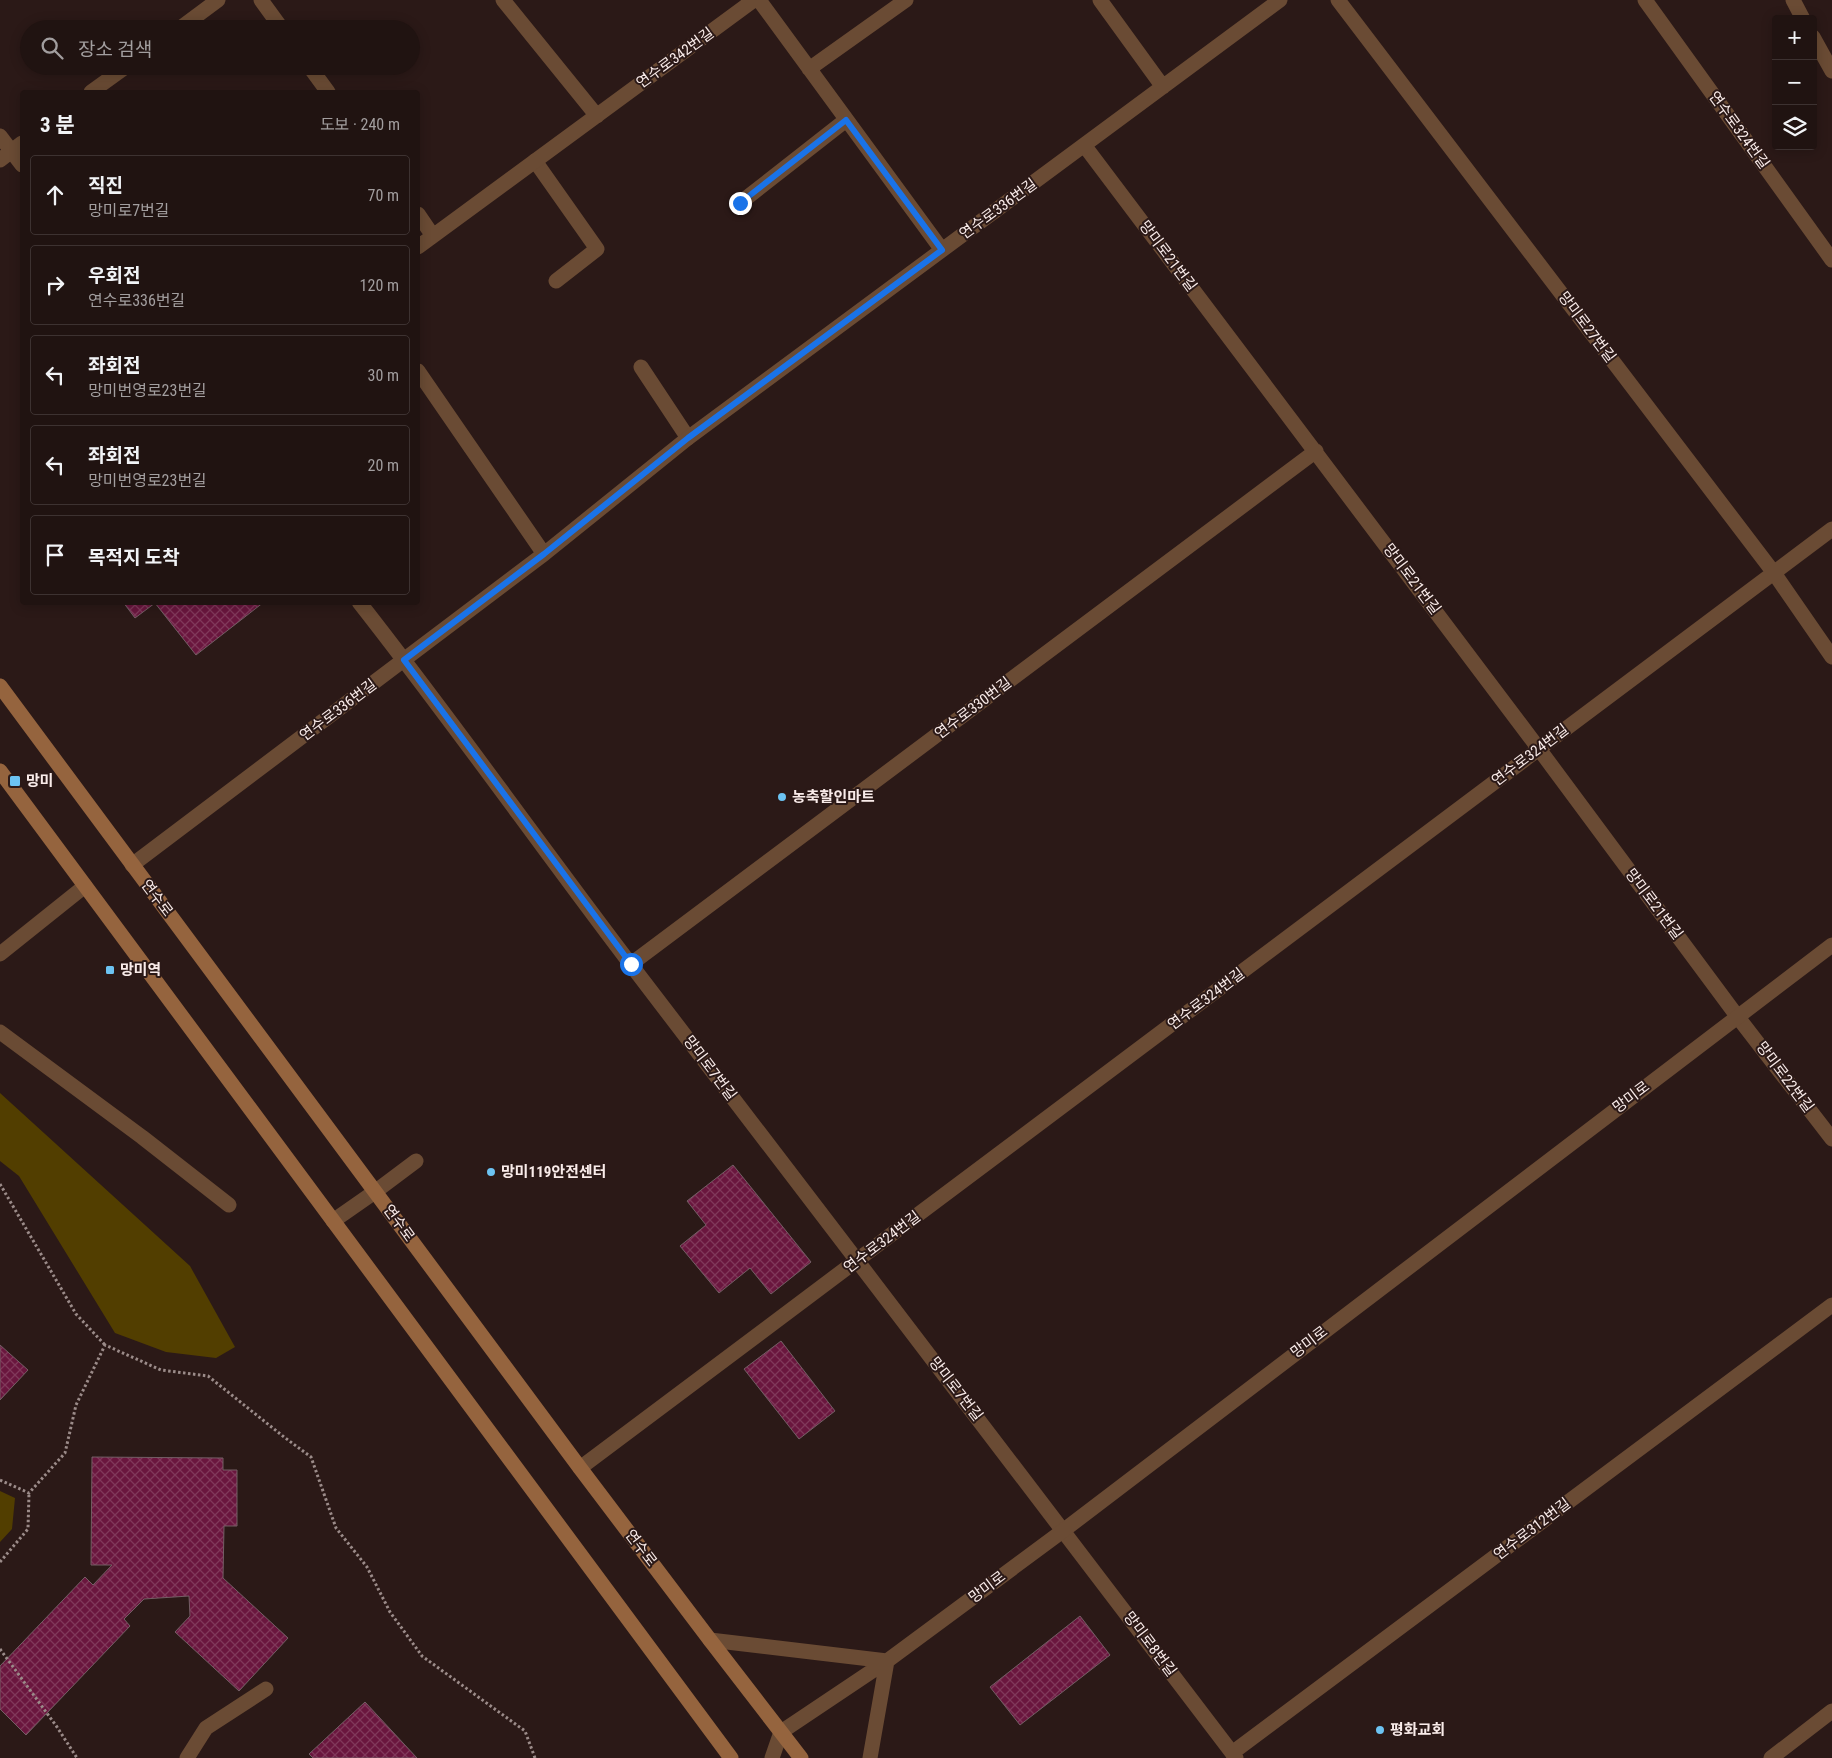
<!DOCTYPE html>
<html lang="ko">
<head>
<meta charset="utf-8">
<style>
  body { margin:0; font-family:"Roboto Condensed","Noto Sans KR",sans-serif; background:#281c1a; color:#f1f3f6 }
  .controls { position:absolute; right:15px; top:15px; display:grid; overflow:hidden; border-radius:5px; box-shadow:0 2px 12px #0003 }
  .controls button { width:45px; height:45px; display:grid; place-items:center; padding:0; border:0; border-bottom:1px solid #3d3231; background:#201311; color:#f1f3f6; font:25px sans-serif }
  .stop { position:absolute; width:15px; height:15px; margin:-11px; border:4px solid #1a73e8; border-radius:50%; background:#fff }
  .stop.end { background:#1a73e8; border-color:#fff; box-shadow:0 1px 5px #0008 }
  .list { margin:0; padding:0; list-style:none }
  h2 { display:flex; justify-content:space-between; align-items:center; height:65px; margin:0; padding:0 20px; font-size:21px }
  h2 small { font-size:16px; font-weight:400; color:#a29e9f }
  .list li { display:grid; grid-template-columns:32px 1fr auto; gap:15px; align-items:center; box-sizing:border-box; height:80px; margin:0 10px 10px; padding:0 10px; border:1px solid #3d3231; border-radius:5px }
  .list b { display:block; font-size:19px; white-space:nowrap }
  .list p { margin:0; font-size:16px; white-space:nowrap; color:#a29e9f }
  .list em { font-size:16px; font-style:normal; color:#a29e9f }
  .icon { flex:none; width:28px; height:28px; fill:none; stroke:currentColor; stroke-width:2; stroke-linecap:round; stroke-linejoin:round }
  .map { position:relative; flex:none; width:1832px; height:1758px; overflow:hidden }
  .search { position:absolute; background:#201311; box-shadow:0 2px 12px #0003; left:20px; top:20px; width:400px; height:55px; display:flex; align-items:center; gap:12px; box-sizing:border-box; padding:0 18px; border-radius:28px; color:#a29e9f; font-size:19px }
  .panel { position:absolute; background:#201311; box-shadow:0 2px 12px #0003; left:20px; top:90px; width:400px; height:515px; border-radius:5px }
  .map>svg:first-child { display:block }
</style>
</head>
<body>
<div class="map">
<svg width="1832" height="1758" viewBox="0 0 1832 1758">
  <defs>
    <pattern id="building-cross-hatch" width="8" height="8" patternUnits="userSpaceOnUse" patternTransform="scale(1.25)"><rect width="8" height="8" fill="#6a163e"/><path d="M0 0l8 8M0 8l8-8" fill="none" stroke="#80385a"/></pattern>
  </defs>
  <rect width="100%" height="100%" fill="#2b1917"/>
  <path fill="#523e00" d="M0,1093L190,1266L235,1347L216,1358L166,1352L115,1333L19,1176L0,1161Z
    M0,1491L15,1498L12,1529L0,1542Z"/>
  <path fill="url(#building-cross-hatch)" stroke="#745e65" d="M123,602H264L196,655L155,603L135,618Z
    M733,1165L811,1262L771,1294L750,1268L719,1293L680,1246L706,1225L687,1201Z
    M781,1341L835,1411L799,1439L744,1369Z
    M0,1345L28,1370L0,1400Z
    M92,1457L223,1458V1470H237V1526H224L223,1578L288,1638L239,1691L175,1632L190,1616L189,1596L144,1599L124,1619L130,1626L26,1735L0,1709V1666L85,1577L93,1585L112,1565H91Z
    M1080,1616L1110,1655L1020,1725L990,1687Z
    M365,1702L417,1758H313L309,1754Z"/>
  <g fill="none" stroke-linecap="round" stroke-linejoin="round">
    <path stroke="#9b8b89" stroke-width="3" stroke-dasharray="2.5 2.5" stroke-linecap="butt" d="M0,1184L76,1314L105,1345
      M0,1480L29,1493L65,1453L76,1405L105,1345L161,1370L208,1376L284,1437L311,1457L336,1528L367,1567L390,1612L422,1656L525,1731L535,1758
      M0,1562L28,1529L29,1493
      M0,1649L57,1727L77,1758"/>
    <path stroke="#6a4b34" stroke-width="15" d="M535,161L597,249L556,281
      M740,203L846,120
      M641,367L688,438
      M333,1221L376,1191L416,1161
      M187,1758L206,1728L266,1689"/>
    <path stroke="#6a4b34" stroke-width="15" d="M0,1032L142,1137L229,1205"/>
    <path stroke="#6a4b34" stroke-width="15" d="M261,0L282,29
      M503,0L597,116
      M759,0L942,250
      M1100,0L1163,87
      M1338,0L1774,573L1832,657
      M1645,0L1832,260
      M1793,0L1803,19
      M179,29L218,0
      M1813,37L1832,71
      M309,66L328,92
      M809,69L906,0
      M91,92L127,66
      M0,136L22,165
      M1084,145L1539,749L1737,1016L1832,1139
      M0,160L22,143
      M418,214L433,236
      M418,247L754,0
      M418,371L544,554
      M359,602C454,723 542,848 635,970C835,1233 1037,1494 1236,1758
      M132,865L544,554L688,438L1280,0
      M0,954L85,886
      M631,964L1316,451
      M580,1468L1832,529
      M1232,1753L1832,1305
      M1771,1758L1832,1711"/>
    <path stroke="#6a4b34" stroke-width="15" d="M710,1640L887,1661L870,1758
      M772,1758L781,1732L887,1661L1064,1530L1832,945"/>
    <path stroke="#95643e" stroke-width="15" d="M0,686L580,1468L710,1640L801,1758
      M0,771L731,1758"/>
  </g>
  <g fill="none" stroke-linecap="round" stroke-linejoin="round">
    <path stroke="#1a73e8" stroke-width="6" d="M631,964L404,660L544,554L688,438L942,250L846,120L740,203"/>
  </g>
  <g fill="#6cc3f2" stroke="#2b1917" stroke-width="2">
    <rect x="9" y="775" width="12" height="12" rx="2.5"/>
    <circle cx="782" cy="797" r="5"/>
    <rect x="105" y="965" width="10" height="10" rx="2.5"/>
    <circle cx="491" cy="1172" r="5"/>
    <circle cx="1380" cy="1730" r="5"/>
  </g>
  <g text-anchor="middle" stroke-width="4" stroke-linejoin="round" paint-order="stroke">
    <g font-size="15" fill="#f9ebe9" stroke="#2b1917">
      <text transform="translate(675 58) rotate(-36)" y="5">연수로342번길</text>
      <text transform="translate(1739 130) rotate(54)" y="5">연수로324번길</text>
      <text transform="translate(998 209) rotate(-36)" y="5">연수로336번길</text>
      <text transform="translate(1168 256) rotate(53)" y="5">망미로21번길</text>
      <text transform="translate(1587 327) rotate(53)" y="5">망미로27번길</text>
      <text transform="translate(1412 579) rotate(53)" y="5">망미로21번길</text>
      <text transform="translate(973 708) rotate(-37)" y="5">연수로330번길</text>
      <text transform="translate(338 710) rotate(-37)" y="5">연수로336번길</text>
      <text transform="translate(1530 755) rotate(-37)" y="5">연수로324번길</text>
      <text transform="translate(157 898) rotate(53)" y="5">연수로</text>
      <text transform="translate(1654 904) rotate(53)" y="5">망미로21번길</text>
      <text transform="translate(1206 999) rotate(-37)" y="5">연수로324번길</text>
      <text transform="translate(710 1068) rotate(53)" y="5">망미로7번길</text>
      <text transform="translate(1785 1077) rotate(53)" y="5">망미로22번길</text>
      <text transform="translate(1631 1097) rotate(-37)" y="5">망미로</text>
      <text transform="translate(399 1223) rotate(54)" y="5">연수로</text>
      <text transform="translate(882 1242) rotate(-37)" y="5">연수로324번길</text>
      <text transform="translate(1309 1342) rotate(-37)" y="5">망미로</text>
      <text transform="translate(956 1389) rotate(52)" y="5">망미로7번길</text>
      <text transform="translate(1532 1529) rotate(-37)" y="5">연수로312번길</text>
      <text transform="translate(641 1548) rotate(53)" y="5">연수로</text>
      <text transform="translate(987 1587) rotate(-37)" y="5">망미로</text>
      <text transform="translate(1150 1644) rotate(53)" y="5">망미로8번길</text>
    </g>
    <g font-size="15" font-weight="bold" fill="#f9ebe9" stroke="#2b1917" text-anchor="start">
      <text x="26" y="786">망미</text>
      <text x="792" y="802">농축할인마트</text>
      <text x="120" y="975">망미역</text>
      <text x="501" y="1177">망미119안전센터</text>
      <text x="1390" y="1735">평화교회</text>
    </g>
  </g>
</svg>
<div class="controls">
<button>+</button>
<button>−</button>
<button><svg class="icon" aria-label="layers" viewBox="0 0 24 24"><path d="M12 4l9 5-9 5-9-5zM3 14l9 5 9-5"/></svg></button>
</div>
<div class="stop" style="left:631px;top:964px"></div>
<div class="stop end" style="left:740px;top:203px"></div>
<div class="search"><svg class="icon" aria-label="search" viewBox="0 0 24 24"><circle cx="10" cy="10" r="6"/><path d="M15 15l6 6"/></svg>장소 검색</div>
<section class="panel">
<h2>3 분<small>도보 · 240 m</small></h2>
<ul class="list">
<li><svg class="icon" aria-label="ahead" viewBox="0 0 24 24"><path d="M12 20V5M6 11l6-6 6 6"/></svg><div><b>직진</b><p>망미로7번길</p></div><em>70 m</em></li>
<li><svg class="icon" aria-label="right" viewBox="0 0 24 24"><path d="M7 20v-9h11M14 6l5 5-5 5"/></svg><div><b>우회전</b><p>연수로336번길</p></div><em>120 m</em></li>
<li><svg class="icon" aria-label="left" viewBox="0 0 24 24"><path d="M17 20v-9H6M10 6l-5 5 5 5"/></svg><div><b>좌회전</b><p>망미번영로23번길</p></div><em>30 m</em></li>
<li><svg class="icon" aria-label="left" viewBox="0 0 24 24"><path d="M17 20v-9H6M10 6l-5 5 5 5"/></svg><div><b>좌회전</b><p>망미번영로23번길</p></div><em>20 m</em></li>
<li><svg class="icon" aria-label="arrive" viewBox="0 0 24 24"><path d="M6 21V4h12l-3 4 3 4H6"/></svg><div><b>목적지 도착</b></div></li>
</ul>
</section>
</div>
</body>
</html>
